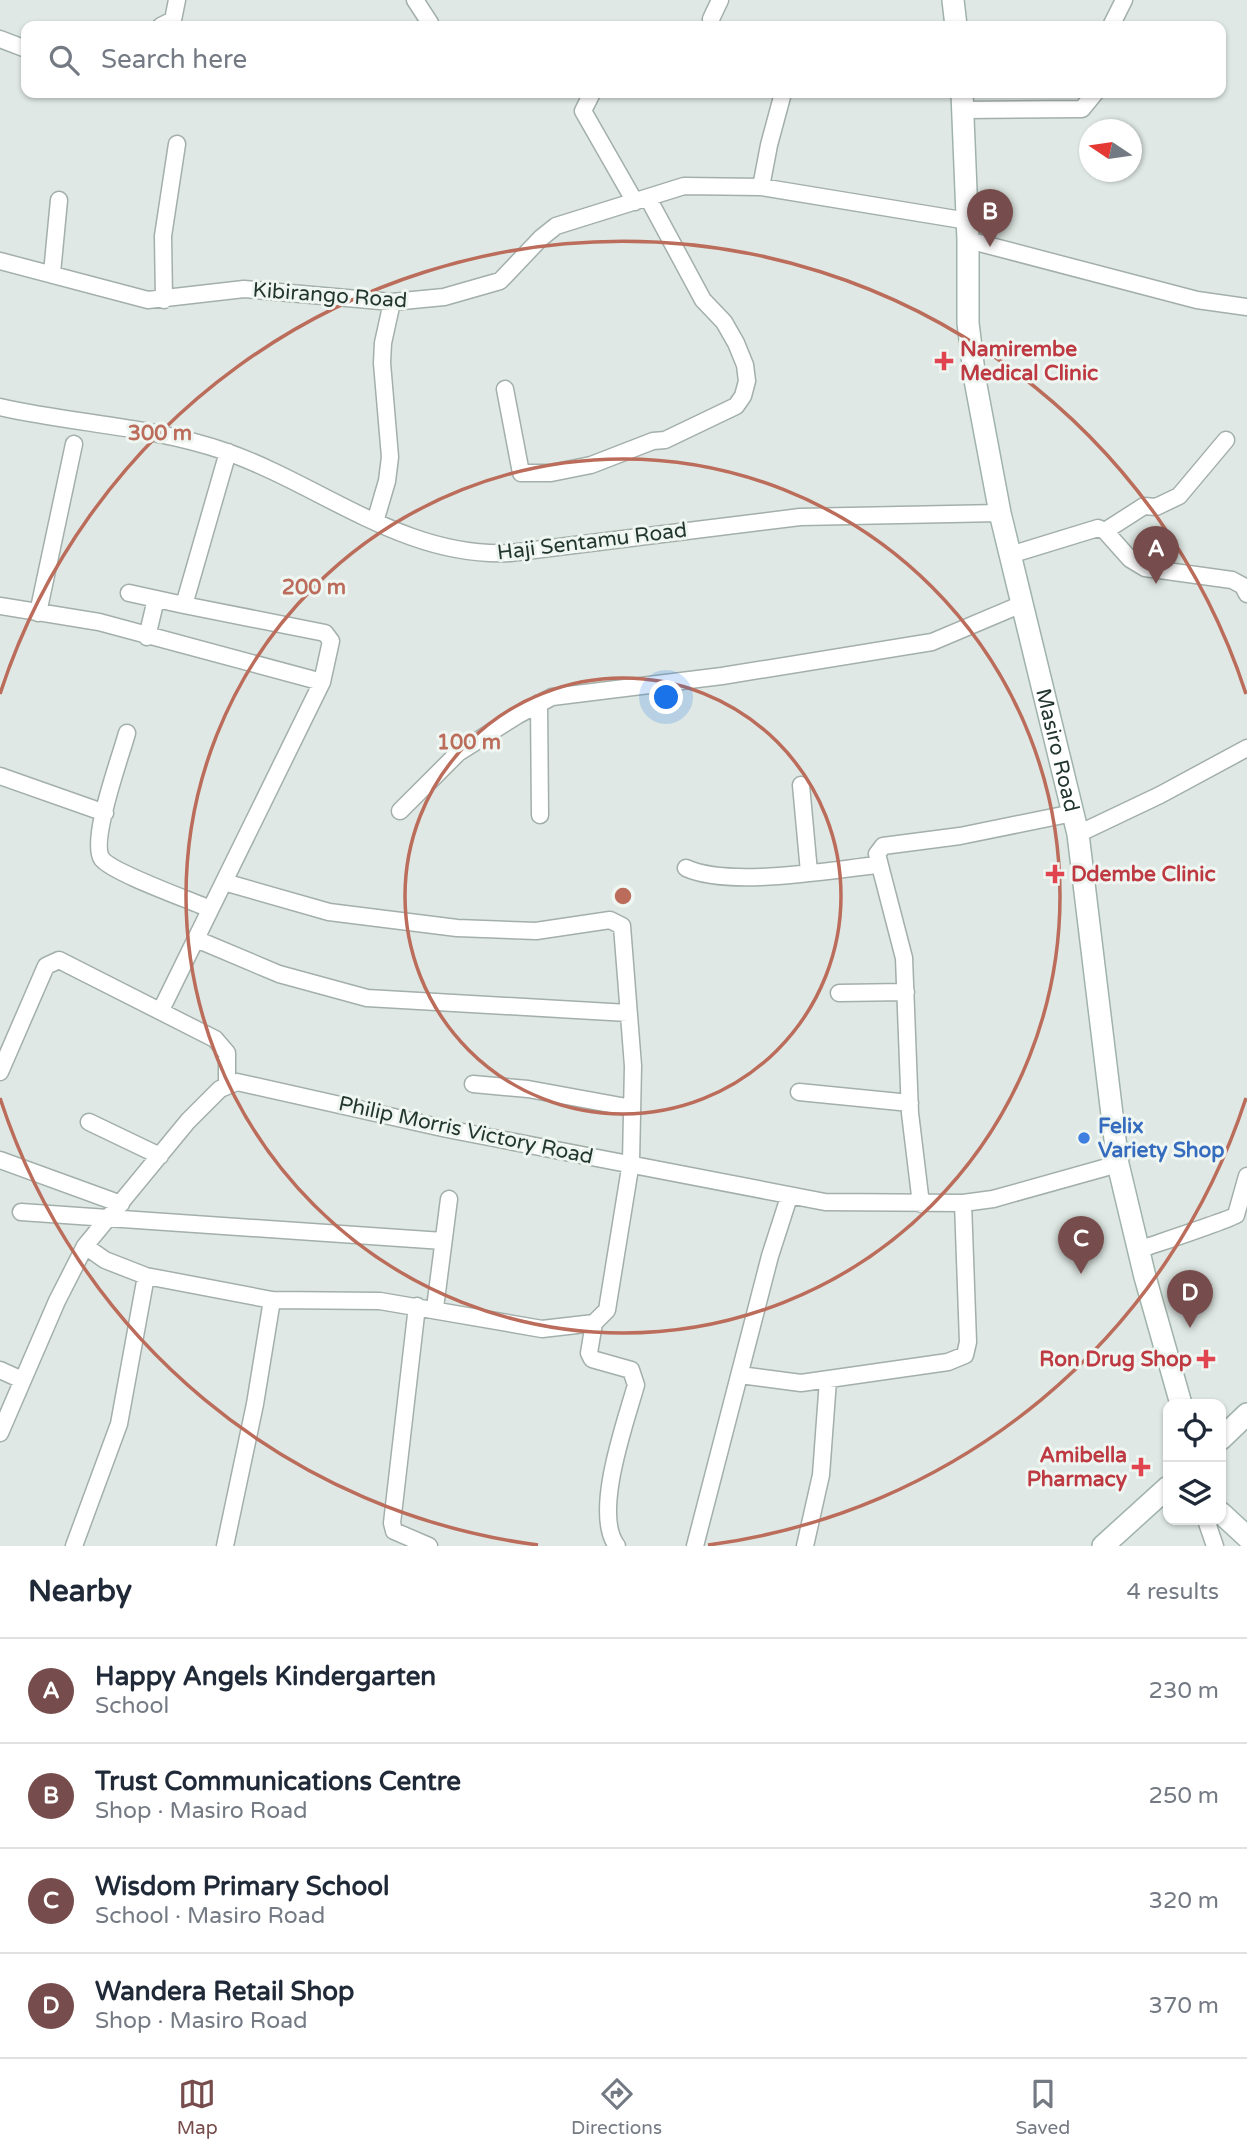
<!DOCTYPE html>
<html lang="en">
<head>
<meta charset="utf-8">
<style>
  body { margin:0; font-family:"Varela Round",sans-serif; background:#f2f2f3; color:#1f2937 }
  .controls { position:absolute; right:21px; bottom:21px; display:grid; overflow:hidden; border-radius:14px; box-shadow:0 2px 5px #0004 }
  .controls button { width:63px; height:63px; display:grid; place-items:center; padding:0; border:0; border-bottom:2px solid #e0e1e3; background:#fff; color:#1f2937; font:35px sans-serif }
  .compass { position:absolute; left:1079px; top:119px; width:63px; height:63px; border-radius:50%; background:#fff; box-shadow:0 2px 5px #0004; rotate:283deg }
  .you { position:absolute; left:667px; top:698px; width:24px; height:24px; margin:-18px; border:5px solid #fff; border-radius:50%; background:#1a73e8; box-shadow:0 0 0 10px #1a73e833 }
  .badge { display:grid; place-items:center; width:46px; height:46px; border-radius:50%; background:#764d4c; color:#fff; font-size:23px; font-weight:700 }
  .pin { position:absolute; translate:-50% -58px; filter:drop-shadow(0 2px 4px #0008) }
  .pin::after { content:''; position:absolute; top:37px; width:24px; height:21px; background:inherit; clip-path:polygon(0 0,100% 0,50% 100%) }
  .list { margin:0; padding:0; list-style:none }
  h2 { display:flex; justify-content:space-between; align-items:center; height:91px; margin:0; padding:0 28px; font-size:30px }
  h2 small { font-size:23px; font-weight:400; color:#747a83 }
  .list li { display:grid; grid-template-columns:46px 1fr auto; gap:21px; align-items:center; box-sizing:border-box; height:105px; padding:0 28px; border-top:2px solid #e0e1e3 }
  .list b { display:block; font-size:26px; white-space:nowrap }
  .list p { margin:0; font-size:23px; white-space:nowrap; color:#747a83 }
  .list em { font-size:23px; font-style:normal; color:#747a83 }
  .icon { flex:none; width:38px; height:38px; fill:none; stroke:currentColor; stroke-width:2; stroke-linecap:round; stroke-linejoin:round }
  .map { position:relative; flex:none; width:1247px; height:1546px; overflow:hidden }
  .search { position:absolute; background:#fff; box-shadow:0 2px 5px #0004; left:21px; right:21px; top:21px; height:77px; display:flex; align-items:center; gap:18px; box-sizing:border-box; padding:0 24px; border-radius:14px; color:#747a83; font-size:26px }
  .sheet { height:511px; background:#fff }
  nav { display:flex; justify-content:space-around; align-items:center; box-sizing:border-box; height:98px; border-top:2px solid #e0e1e3; background:#fff; font-size:19px; color:#747a83 }
  nav a { display:grid; justify-items:center; gap:4px }
  nav .on { color:#764d4c }
  .map>svg:first-child { display:block }
</style>
</head>
<body>
<div class="map">
<svg width="1247" height="1546" viewBox="0 0 1247 1546">
  <rect width="100%" height="100%" fill="#dfe8e4"/>
  <g fill="none" stroke-linecap="round" stroke-linejoin="round">
    <g stroke="#a3afaa" stroke-width="19">
      <path id="street" d="M415,0L430,23
        M711,19L720,0
        M161,26L173,20L177,0
        M1111,26L1124,0
        M0,39L26,49
        M592,93L583,111L635,202
        M963,110L1082,109L1095,93
        M761,187L769,145L783,93
        M968,240L1197,300L1247,307
        M0,261L148,300L244,289L392,302L444,297L500,281L541,238L556,226L684,186L761,187L968,221
        M52,273L59,200
        M164,300L163,236L177,144
        M505,389L521,473H551L591,465L653,441L665,440L736,406L743,396L747,381L745,365L736,343L724,322L703,300L648,198
        M0,407C74,424 152,426 224,451C320,484 403,558 510,553L800,517L1000,513
        M375,522L387,481L390,457L382,363L383,343L392,302
        M1105,531L1144,506L1156,507L1179,496L1226,440
        M1010,555L1098,528L1105,531L1130,559L1145,568L1232,580L1243,586L1247,594
        M129,593L184,605
        M0,606L99,622L322,682
        M38,613L74,444
        M147,637L156,599
        M539,703L540,815
        M127,733C121,756 89,841 102,859C113,873 190,900 210,909
        M0,776L105,813
        M801,785L809,872
        M400,811L458,753L518,715L552,697L722,676L932,642L1022,604
        M1078,834L1160,795L1247,748
        M686,868C730,888 829,870 878,865
        M196,939L279,974L367,998L628,1013
        M839,993L906,992
        M161,1010L322,682L331,641L325,633L184,605L228,452
        M0,1072L46,966L59,960L215,1039L227,1053V1085
        M473,1084L528,1089L632,1108
        M799,1092L910,1103
        M89,1122L160,1156
        M0,1160L121,1204
        M921,1204L910,1113L904,958L877,854L883,846L960,836L1073,813
        M21,1212L443,1241
        M85,1246L105,1260L146,1276L272,1300L380,1301L542,1329L594,1323L607,1310L631,1162L633,1066L622,926L610,920L536,931L457,928L329,912L224,882
        M1138,1250C1152,1245 1232,1219 1236,1215L1247,1176
        M417,1306L392,1523L394,1531L429,1546
        M435,1308L449,1199
        M594,1323L589,1353L592,1359L631,1370L636,1385C626,1421 592,1514 617,1546
        M0,1370L22,1380
        M740,1375L801,1383L948,1362L965,1355L968,1342L963,1203
        M0,1433L57,1301L85,1246L188,1121L220,1089L237,1082L447,1129L825,1202L963,1203L993,1199L1118,1164
        M1206,1520L1215,1546
        M74,1546L119,1424L146,1276
        M225,1546L255,1404L272,1300
        M695,1546L770,1256L789,1197
        M805,1546L821,1475L828,1380"/>
    </g>
    <g stroke="#a0b3aa" stroke-width="24">
      <g id="secondary">
        <path d="M953,0L956,26"/>
        <path id="s1" d="M962,93L968,240V323L975,380L1000,513L1078,834L1118,1164L1145,1277L1181,1404"/>
        <path d="M1221,1439L1247,1414"/>
        <path d="M1221,1513L1247,1537"/>
        <path d="M1103,1546L1168,1487"/>
      </g>
    </g>
    <use href="#street" stroke="#fff" stroke-width="16"/>
    <use href="#secondary" stroke="#fff" stroke-width="21"/>
  </g>
  <g fill="none" stroke="#bb6c5a" stroke-width="3.5">
    <circle cx="623" cy="896" r="218"/>
    <circle cx="623" cy="896" r="437"/>
    <path d="M1246 1098A655 655 0 0 1 708 1545M538 1545A655 655 0 0 1 0 1098M0 694A655 655 0 0 1 1246 694"/>
  </g>
  <g fill="#e0444e" stroke="#eff6f2" stroke-width="2.5">
    <path d="M940.5 350.5h7v7h7v7h-7v7h-7v-7h-7v-7h7z"/>
    <path d="M1051.5 863.5h7v7h7v7h-7v7h-7v-7h-7v-7h7z"/>
    <path d="M1202.5 1348.5h7v7h7v7h-7v7h-7v-7h-7v-7h7z"/>
    <path d="M1137.5 1456.5h7v7h7v7h-7v7h-7v-7h-7v-7h7z"/>
  </g>
  <circle fill="#3f7fe0" stroke="#eff6f2" stroke-width="2.5" cx="1084" cy="1138" r="7"/>
  <g text-anchor="middle" stroke-width="6" stroke-linejoin="round" paint-order="stroke">
    <g font-size="21" fill="#22362f" stroke="#eff6f2">
      <text transform="translate(330 295) rotate(4)" y="7">Kibirango Road</text>
      <text transform="translate(592 541) rotate(-7)" y="7">Haji Sentamu Road</text>
      <text dy="7" stroke="none"><textPath href="#s1" startOffset="667">Masiro Road</textPath></text>
      <text transform="translate(466 1130) rotate(12)" y="7">Philip Morris Victory Road</text>
    </g>
    <g font-size="21" font-weight="bold" fill="#be3a42" stroke="#eff6f2" text-anchor="start">
      <text x="960" y="356">Namirembe<tspan x="960" dy="24">Medical Clinic</tspan></text>
      <text x="1071" y="881">Ddembe Clinic</text>
      <text x="1192" y="1366" text-anchor="end">Ron Drug Shop</text>
      <text x="1127" y="1462" text-anchor="end">Amibella<tspan x="1127" dy="24">Pharmacy</tspan></text>
    </g>
    <g font-size="21" font-weight="bold" fill="#366cbe" stroke="#eff6f2" text-anchor="start">
      <text x="1098" y="1133">Felix<tspan x="1098" dy="24">Variety Shop</tspan></text>
    </g>
  </g>
  <circle cx="623" cy="896" r="10" fill="#bb6c5a" stroke="#eff6f2" stroke-width="3.5"/>
  <g font-size="21" text-anchor="middle" font-weight="bold" fill="#bb6c5a" stroke="#eff6f2" stroke-width="6" stroke-linejoin="round" paint-order="stroke">
    <text x="160" y="440">300 m</text>
    <text x="314" y="594">200 m</text>
    <text x="469" y="749">100 m</text>
  </g>
</svg>
<div class="controls">
<button><svg class="icon" aria-label="locate" viewBox="0 0 24 24"><circle cx="12" cy="12" r="6"/><path d="M12 2v4M12 18v4M2 12h4M18 12h4"/></svg></button>
<button><svg class="icon" aria-label="layers" viewBox="0 0 24 24"><path d="M12 4l9 5-9 5-9-5zM3 14l9 5 9-5"/></svg></button>
</div>
<svg class="compass" viewBox="-18 -18 36 36"><path d="M0-13l5 13h-10z" fill="#e53935"/><path d="M0 13l5-13h-10z" fill="#747a83"/></svg>
<div class="you"></div>
<div class="pin badge" style="left:1156px;top:584px">A</div>
<div class="pin badge" style="left:990px;top:247px">B</div>
<div class="pin badge" style="left:1081px;top:1274px">C</div>
<div class="pin badge" style="left:1190px;top:1328px">D</div>
<div class="search"><svg class="icon" aria-label="search" viewBox="0 0 24 24"><circle cx="10" cy="10" r="6"/><path d="M15 15l6 6"/></svg>Search here</div>
</div>
<section class="sheet">
<h2>Nearby<small>4 results</small></h2>
<ul class="list">
<li><span class="badge">A</span><div><b>Happy Angels Kindergarten</b><p>School</p></div><em>230 m</em></li>
<li><span class="badge">B</span><div><b>Trust Communications Centre</b><p>Shop · Masiro Road</p></div><em>250 m</em></li>
<li><span class="badge">C</span><div><b>Wisdom Primary School</b><p>School · Masiro Road</p></div><em>320 m</em></li>
<li><span class="badge">D</span><div><b>Wandera Retail Shop</b><p>Shop · Masiro Road</p></div><em>370 m</em></li>
</ul>
</section>
<nav>
<a class="on"><svg class="icon" aria-label="map" viewBox="0 0 24 24"><path d="M3 6l6-2 6 2 6-2v14l-6 2-6-2-6 2zM9 4v14M15 6v14"/></svg>Map</a>
<a><svg class="icon" aria-label="directions" viewBox="0 0 24 24"><path d="M12 3l9 9-9 9-9-9zM9 14v-3h6M13 9l2 2-2 2"/></svg>Directions</a>
<a><svg class="icon" aria-label="saved" viewBox="0 0 24 24"><path d="M7 4h10v16l-5-4-5 4z"/></svg>Saved</a>
</nav>
</body>
</html>
